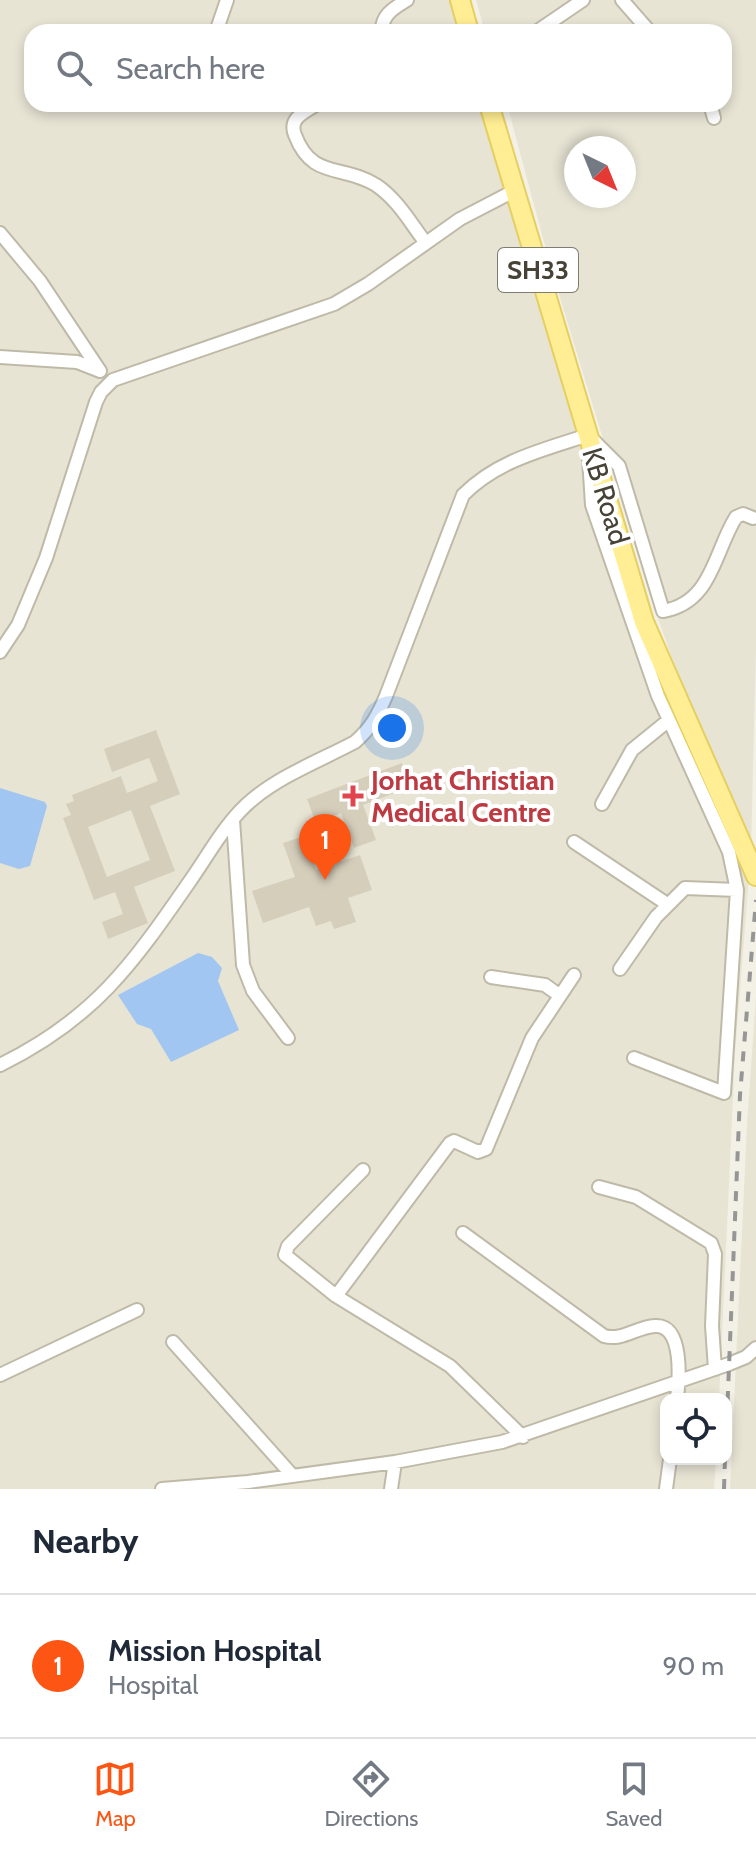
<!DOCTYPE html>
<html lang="en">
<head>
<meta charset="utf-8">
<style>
  body { margin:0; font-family:Cabin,sans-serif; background:#f6f6f7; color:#1f2937 }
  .controls { position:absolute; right:24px; bottom:24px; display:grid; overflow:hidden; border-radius:16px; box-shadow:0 4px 12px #0003 }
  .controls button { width:72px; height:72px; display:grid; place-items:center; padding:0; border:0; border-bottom:2px solid #e0e1e3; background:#fff; color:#1f2937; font:40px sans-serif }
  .compass { position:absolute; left:564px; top:136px; width:72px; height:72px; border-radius:50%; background:#fff; box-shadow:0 4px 12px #0003; rotate:137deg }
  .you { position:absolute; left:392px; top:728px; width:28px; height:28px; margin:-20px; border:6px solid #fff; border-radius:50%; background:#1a73e8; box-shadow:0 0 0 12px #1a73e833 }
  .badge { display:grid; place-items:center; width:52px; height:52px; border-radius:50%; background:#fd5513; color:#fff; font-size:26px; font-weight:700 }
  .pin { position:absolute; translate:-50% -66px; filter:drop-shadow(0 2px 4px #0008) }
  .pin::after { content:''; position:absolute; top:42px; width:28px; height:24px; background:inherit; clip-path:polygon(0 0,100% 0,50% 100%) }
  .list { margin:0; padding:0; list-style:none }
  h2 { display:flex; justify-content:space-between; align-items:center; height:104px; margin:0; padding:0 32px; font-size:34px }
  h2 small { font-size:26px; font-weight:400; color:#747a83 }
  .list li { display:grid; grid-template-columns:52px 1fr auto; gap:24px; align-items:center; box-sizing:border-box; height:144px; padding:0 32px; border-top:2px solid #e0e1e3 }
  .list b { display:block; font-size:30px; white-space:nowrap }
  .list p { margin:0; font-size:26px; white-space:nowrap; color:#747a83 }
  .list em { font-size:26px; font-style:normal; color:#747a83 }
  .icon { flex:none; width:44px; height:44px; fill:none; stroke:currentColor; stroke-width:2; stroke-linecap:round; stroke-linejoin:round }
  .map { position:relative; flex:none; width:756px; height:1489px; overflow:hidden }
  .search { position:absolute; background:#fff; box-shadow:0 4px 12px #0003; left:24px; right:24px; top:24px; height:88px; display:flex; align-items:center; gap:20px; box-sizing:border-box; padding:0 28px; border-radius:24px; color:#747a83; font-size:30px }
  .sheet { height:248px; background:#fff }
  nav { display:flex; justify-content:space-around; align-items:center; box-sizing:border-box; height:112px; border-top:2px solid #e0e1e3; background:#fff; font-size:22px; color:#747a83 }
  nav a { display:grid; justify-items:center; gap:4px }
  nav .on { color:#fd5513 }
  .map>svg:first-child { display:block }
</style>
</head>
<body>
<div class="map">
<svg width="756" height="1489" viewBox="0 0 756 1489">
  <rect width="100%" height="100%" fill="#f3f1e6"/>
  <path fill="#e7e4d4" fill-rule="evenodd" d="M0,0H457L466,32H32V104H485L622,567L749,876L735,1054L719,1399H666V1459H716L714,1489H0Z
    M476,0H756V649L751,851L671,655L656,613L551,268L507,104H724V32H485ZM576,148H624V196H576Z
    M756,996V1489H730L747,1125Z"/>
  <path fill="#a1c6f1" d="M0,788L45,802L47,806L30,866L19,869L0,863Z
    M198,953L212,957L222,968L218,981L239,1030L171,1062L151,1029L137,1024L118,995Z"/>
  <path fill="#d5cebb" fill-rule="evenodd" d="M156,730L180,794L150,806L175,871L134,887L148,923L108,939L102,922L123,914L115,892L94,900L63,818L71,815L66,804L74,801L72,795L121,776L127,793L158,781L149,758L112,772L104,749ZM131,810L150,860L107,877L88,827Z
    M402,763L410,787L363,805L376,840L354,848L341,813L316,823L307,799Z
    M304,836L316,870L360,855L372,890L348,898L356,922L334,929L331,921L316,926L309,907L263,923L252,891L295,877L283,843Z"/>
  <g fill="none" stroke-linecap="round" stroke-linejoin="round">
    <g stroke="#bfbaa8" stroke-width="16">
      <path id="street" d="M622,0L650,32
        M216,32L227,0
        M382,32C381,15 394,8 407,0
        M536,32L583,0
        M317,104C305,112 288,118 295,135C312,180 342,164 376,185C397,199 410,222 425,242
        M710,104L714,118
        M0,233L40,281L100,371
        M0,357L77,362L100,371
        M590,437L619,466L663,611C712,603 714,552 736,517L743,514L753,518
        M589,458L592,505L658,696L669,720L632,750L602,804
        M0,652L18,625L46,558L96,402L101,392L113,380L334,304L368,284L460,219L514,191
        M233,820L243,965L253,991L288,1038
        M574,842L667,904
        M620,969L656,917L685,888L737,890
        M491,977L545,985L559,995
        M634,1058L724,1093L737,890L729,852L669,720
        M0,1065C94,1019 132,965 190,881C209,854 227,820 253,799C282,775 321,760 355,742C371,728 378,715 386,696L463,495C498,460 543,450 588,435
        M363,1170L288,1246L285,1255L336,1296L450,1366L523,1437
        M599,1187L636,1197L711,1243L715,1254L712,1326L715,1369
        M463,1233L604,1336C623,1341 636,1327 655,1326C684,1324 679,1381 677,1399
        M336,1296L450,1143L454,1141L478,1152L486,1149L532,1038L574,975
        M173,1342L292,1475
        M0,1375L137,1310
        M162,1489L248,1482L395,1462L502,1442L729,1364L746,1357L756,1348
        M391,1489L395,1462
        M666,1489L670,1459"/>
    </g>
    <g stroke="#e5cf62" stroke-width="22">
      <path id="primary" d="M460,0L469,32
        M489,104L644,622L756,876"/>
    </g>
    <use href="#street" stroke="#fff" stroke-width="12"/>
    <use href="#primary" stroke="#ffee93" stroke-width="18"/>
    <path stroke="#969696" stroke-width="4" stroke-dasharray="10 10" stroke-linecap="butt" d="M726,1441L740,1095L756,900
      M724,1489L725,1459"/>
  </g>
  <path fill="#e0444e" stroke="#fff" stroke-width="3" d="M349 784h8v8h8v8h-8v8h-8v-8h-8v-8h8z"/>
  <g text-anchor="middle" stroke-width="8" stroke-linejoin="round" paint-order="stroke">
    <rect fill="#fff" stroke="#7e7b72" stroke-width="2" x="498" y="248" width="80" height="44" rx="6"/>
    <g font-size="26" font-weight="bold" fill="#464235">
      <text x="538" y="279">SH33</text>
    </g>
    <g font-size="28" fill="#464235" stroke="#fff">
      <text transform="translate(606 496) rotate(73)" y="10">KB Road</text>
    </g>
    <g font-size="28" font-weight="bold" fill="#be3a42" stroke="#fff" text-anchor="start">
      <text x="371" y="790">Jorhat Christian<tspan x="371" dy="32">Medical Centre</tspan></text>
    </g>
  </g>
</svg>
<div class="controls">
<button><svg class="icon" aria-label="locate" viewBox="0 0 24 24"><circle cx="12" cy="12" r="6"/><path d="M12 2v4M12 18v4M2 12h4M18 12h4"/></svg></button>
</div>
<svg class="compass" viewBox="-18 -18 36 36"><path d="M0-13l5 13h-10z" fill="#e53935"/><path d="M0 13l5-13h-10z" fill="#747a83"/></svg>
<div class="you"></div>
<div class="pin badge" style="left:325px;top:880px">1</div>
<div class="search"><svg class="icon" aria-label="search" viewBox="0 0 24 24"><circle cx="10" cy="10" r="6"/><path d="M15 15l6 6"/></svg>Search here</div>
</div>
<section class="sheet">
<h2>Nearby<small></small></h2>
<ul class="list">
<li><span class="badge">1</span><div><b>Mission Hospital</b><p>Hospital</p></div><em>90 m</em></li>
</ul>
</section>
<nav>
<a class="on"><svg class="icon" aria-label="map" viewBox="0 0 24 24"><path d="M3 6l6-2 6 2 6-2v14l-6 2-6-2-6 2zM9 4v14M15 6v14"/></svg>Map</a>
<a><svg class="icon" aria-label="directions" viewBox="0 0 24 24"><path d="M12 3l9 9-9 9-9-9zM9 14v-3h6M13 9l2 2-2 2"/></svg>Directions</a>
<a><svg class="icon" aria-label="saved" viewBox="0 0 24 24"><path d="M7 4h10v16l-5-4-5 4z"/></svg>Saved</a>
</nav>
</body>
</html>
